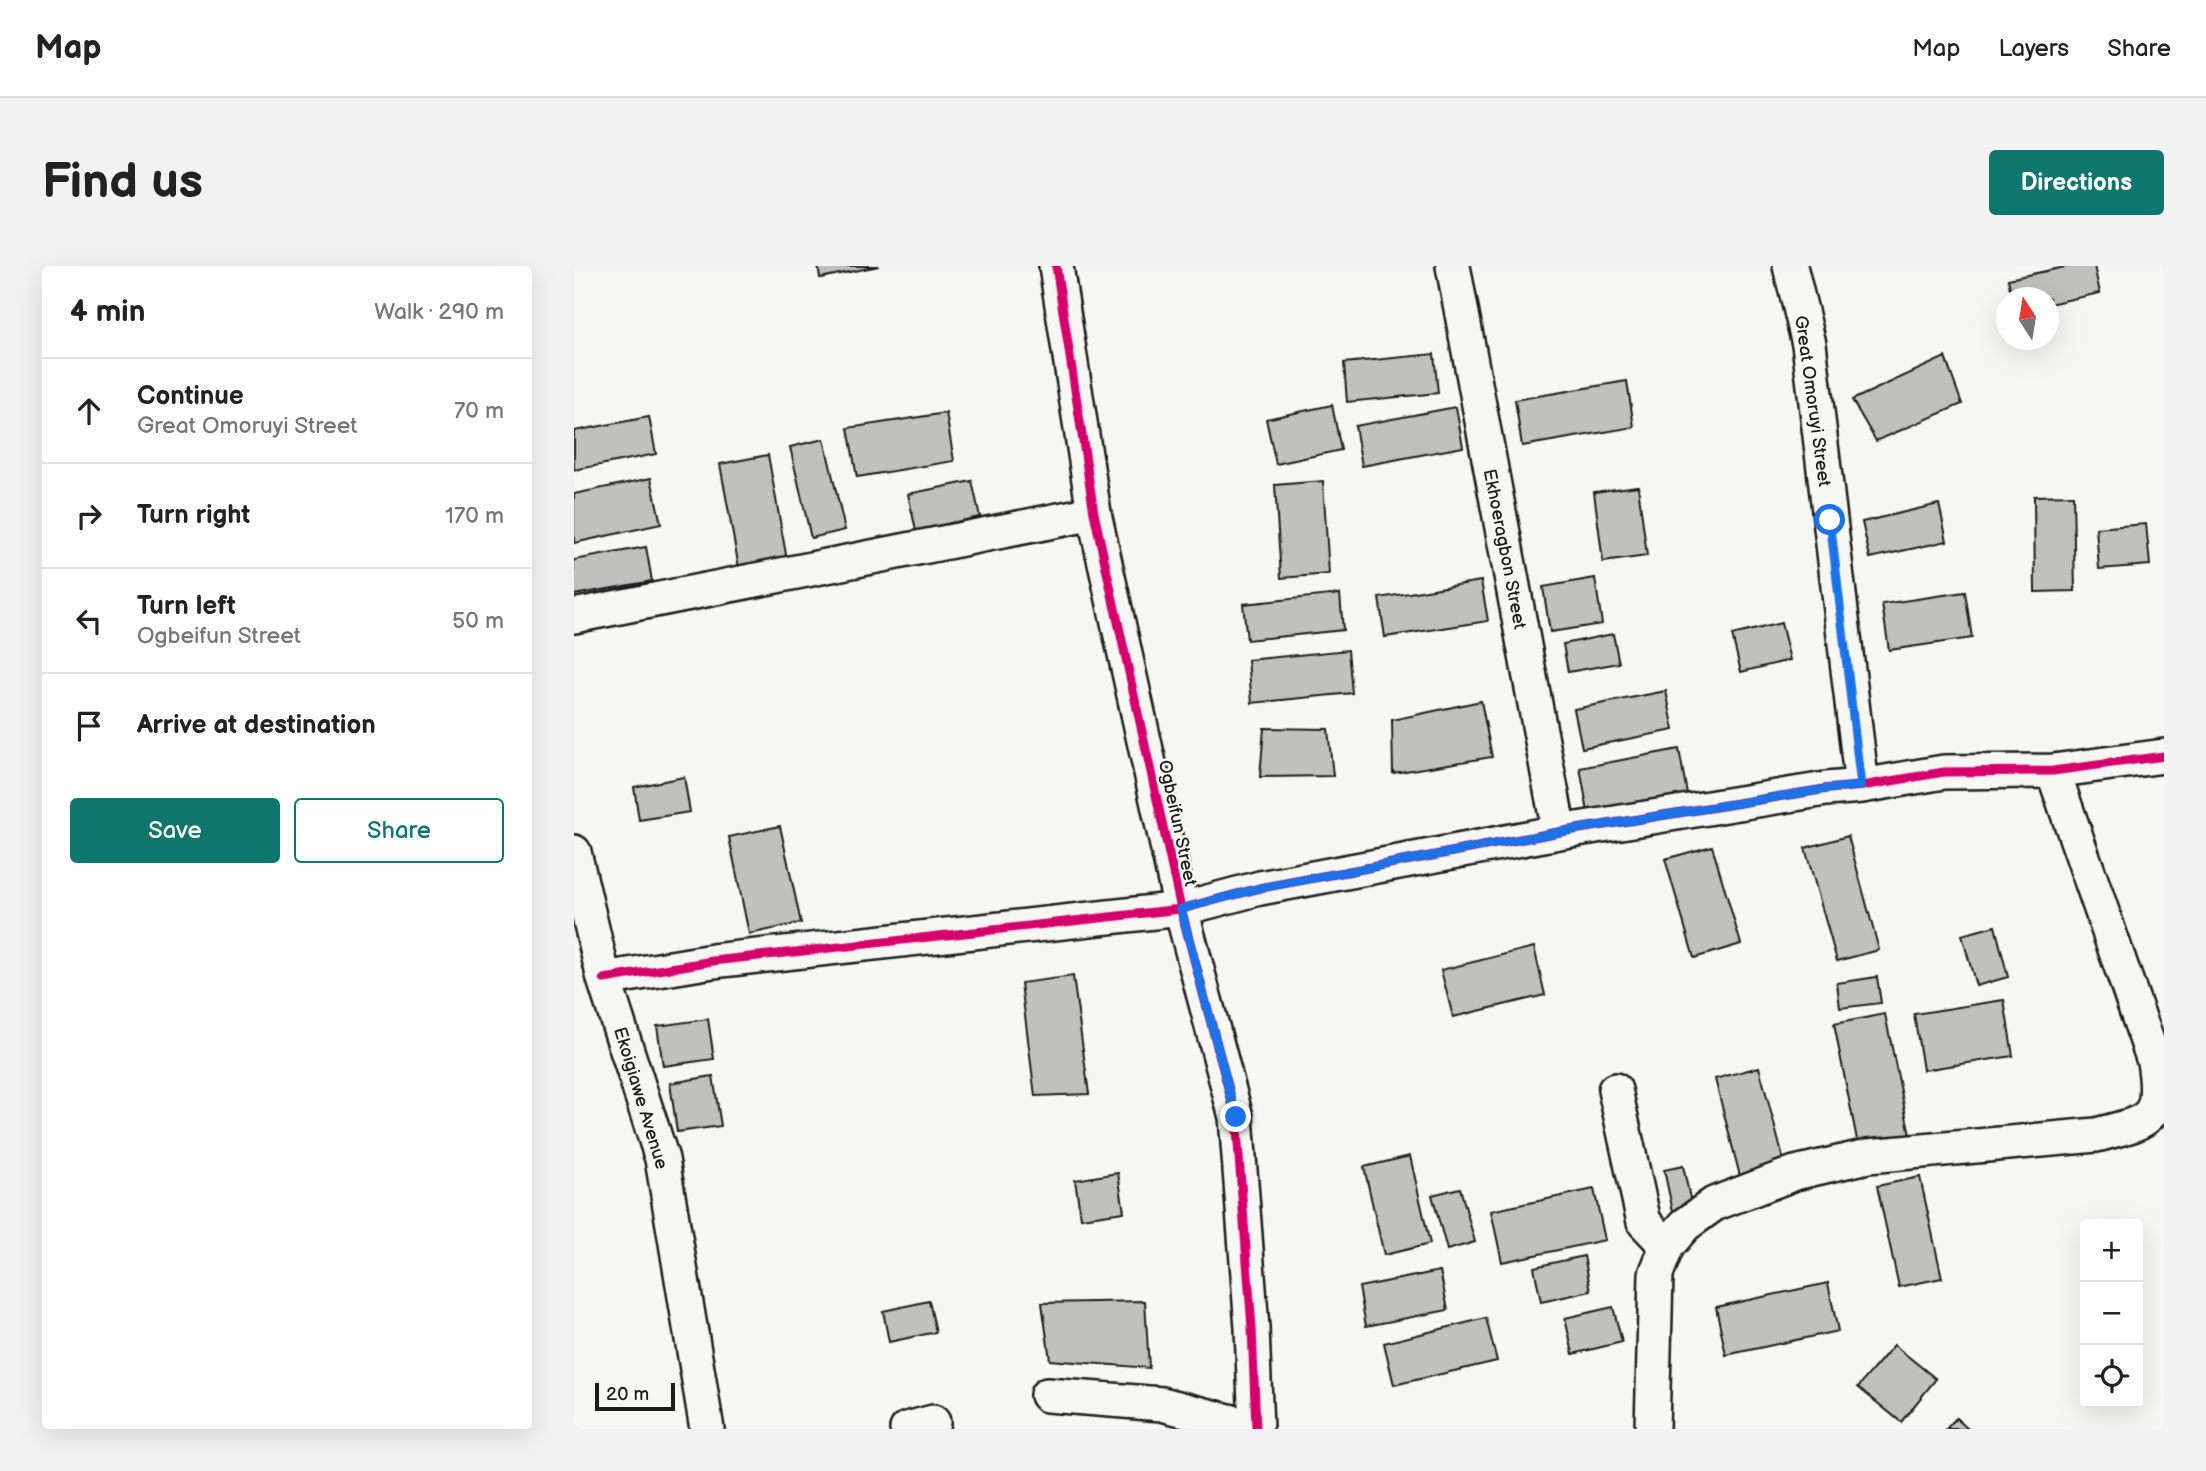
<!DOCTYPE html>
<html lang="en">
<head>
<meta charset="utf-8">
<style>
  body { margin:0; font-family:"Balsamiq Sans",sans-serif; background:#f2f2f2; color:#222 }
  .controls { position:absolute; right:21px; bottom:21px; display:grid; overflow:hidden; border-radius:7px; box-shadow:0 7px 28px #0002 }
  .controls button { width:63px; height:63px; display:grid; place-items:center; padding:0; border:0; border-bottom:2px solid #e0e0e0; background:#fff; color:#222; font:35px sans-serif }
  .compass { position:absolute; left:1422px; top:21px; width:63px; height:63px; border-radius:50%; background:#fff; box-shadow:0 7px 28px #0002; rotate:348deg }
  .scale { position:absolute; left:21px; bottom:18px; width:80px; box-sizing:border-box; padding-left:7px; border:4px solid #1c1c1c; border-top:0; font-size:19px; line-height:24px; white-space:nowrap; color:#1c1c1c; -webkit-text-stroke:5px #f6f6f2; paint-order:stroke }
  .stop { position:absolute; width:21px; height:21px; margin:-16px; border:5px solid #1a73e8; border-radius:50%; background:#fff }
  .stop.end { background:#1a73e8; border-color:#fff; box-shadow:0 2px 7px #0008 }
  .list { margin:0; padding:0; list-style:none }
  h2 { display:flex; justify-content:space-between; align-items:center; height:91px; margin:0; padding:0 28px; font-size:30px }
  h2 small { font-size:23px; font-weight:400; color:#767676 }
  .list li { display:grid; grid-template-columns:46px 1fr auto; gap:21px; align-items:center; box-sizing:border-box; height:105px; padding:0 28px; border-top:2px solid #e0e0e0 }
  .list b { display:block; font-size:26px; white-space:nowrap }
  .list p { margin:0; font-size:23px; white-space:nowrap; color:#767676 }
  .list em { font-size:23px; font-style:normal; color:#767676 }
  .actions { display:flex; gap:14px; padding:21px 28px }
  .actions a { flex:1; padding:16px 0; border:2px solid #0f766e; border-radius:7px; text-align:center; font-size:24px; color:#0f766e }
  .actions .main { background:#0f766e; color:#fff }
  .icon { flex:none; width:38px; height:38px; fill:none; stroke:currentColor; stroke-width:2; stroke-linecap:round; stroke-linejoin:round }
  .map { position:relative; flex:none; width:1590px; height:1163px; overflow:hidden; border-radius:7px }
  header { display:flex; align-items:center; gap:42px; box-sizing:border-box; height:98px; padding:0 35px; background:#fff; border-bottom:2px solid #e0e0e0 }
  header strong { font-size:33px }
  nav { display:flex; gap:38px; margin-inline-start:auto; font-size:24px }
  .intro { display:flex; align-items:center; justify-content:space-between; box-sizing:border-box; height:168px; padding:0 42px }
  h1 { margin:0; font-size:49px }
  .button { padding:18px 32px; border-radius:7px; background:#0f766e; color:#fff; font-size:24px; font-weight:700 }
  main { display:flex; gap:42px; padding:0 42px }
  aside { flex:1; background:#fff; border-radius:7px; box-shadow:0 7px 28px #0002 }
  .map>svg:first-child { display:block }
</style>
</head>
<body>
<header>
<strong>Map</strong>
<nav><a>Map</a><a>Layers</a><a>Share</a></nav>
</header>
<div class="intro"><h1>Find us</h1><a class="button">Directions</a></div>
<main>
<aside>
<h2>4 min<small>Walk · 290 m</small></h2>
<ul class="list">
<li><svg class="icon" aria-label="ahead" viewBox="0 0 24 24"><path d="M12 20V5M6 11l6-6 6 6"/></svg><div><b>Continue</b><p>Great Omoruyi Street</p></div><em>70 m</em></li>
<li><svg class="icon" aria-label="right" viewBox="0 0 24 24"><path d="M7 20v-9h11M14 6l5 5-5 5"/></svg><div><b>Turn right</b></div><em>170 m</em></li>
<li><svg class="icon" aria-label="left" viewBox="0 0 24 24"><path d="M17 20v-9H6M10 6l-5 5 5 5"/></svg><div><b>Turn left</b><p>Ogbeifun Street</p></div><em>50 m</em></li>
<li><svg class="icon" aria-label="arrive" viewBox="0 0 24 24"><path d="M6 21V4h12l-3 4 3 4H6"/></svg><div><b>Arrive at destination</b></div></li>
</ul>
<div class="actions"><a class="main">Save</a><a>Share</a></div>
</aside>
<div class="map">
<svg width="1590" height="1163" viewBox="0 0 1590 1163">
  <rect width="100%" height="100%" fill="#f6f6f2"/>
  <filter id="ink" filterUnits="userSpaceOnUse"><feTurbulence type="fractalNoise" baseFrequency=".0143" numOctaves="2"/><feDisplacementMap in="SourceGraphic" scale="14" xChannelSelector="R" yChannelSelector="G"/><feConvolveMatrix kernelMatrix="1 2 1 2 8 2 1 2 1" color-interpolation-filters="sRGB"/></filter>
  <g filter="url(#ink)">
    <path fill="#c0c0bd" stroke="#1c1c1c" stroke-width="2" d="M244,0H305L246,12Z
      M1496,0H1520L1526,27L1475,38V32H1438L1434,13Z
      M860,88L864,127L773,136L770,97Z
      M1371,91L1388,138L1302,175L1278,134Z
      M1053,115L1060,161L948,180L941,134Z
      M758,139L767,184L702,198L692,153Z
      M882,141L889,181L788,200L781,160Z
      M372,147L380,195L283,211L274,162Z
      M75,151L82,188L0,204V165Z
      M250,173L271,264L237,272L216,181Z
      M194,189L213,294L165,302L146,198Z
      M77,212L87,258L0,277V228Z
      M398,215L406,251L342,265L334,228Z
      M749,215L755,308L707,312L701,219Z
      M1064,220L1073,290L1029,296L1020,226Z
      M1499,229L1501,325L1461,326L1460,230Z
      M1365,238L1373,275L1296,292L1288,256Z
      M1572,258L1576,299L1525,303L1522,262Z
      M72,281L78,315L0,329V294Z
      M1021,312L1028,358L976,366L969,321Z
      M907,315L914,355L811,371L805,332Z
      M1391,326L1398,372L1315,384L1308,338Z
      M766,328L769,364L673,374L669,338Z
      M1207,357L1216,394L1167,406L1158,369Z
      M1039,368L1045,397L994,406L989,378Z
      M774,384L778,427L678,437L674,394Z
      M1092,425L1100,464L1008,482L1000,443Z
      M907,435L918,491L819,507L818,454Z
      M690,462L754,463L759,510L686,511Z
      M1105,483L1115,539L1016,557L1006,502Z
      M110,511L116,546L65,554L60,521Z
      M206,560L227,657L175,668L155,571Z
      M1274,570L1305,684L1263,695L1231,582Z
      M1138,580L1167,678L1120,692L1091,593Z
      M1421,660L1434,711L1402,720L1388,669Z
      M960,681L971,729L879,751L867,704Z
      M499,710L515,828L461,830L447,717Z
      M1303,711L1307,737L1266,742L1263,717Z
      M1430,734L1439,790L1349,804L1340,748Z
      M1311,748L1336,869L1284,879L1260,758Z
      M134,753L140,793L89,800L83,760Z
      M1185,801L1212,903L1167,914L1141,813Z
      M139,810L147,860L103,866L96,817Z
      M836,890L856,978L810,989L790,901Z
      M1109,900L1119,946L1100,950L1090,904Z
      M544,907L550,946L507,952L501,914Z
      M1346,911L1368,1012L1325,1021L1303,920Z
      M886,922L901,976L873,984L858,929Z
      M1020,923L1031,974L928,996L917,945Z
      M1010,990L1017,1025L967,1036L960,1001Z
      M866,1005L874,1044L792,1060L785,1021Z
      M1254,1017L1264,1065L1152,1089L1142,1041Z
      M355,1035L362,1066L315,1076L309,1045Z
      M571,1035L575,1102L476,1094L468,1037Z
      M1039,1041L1048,1076L999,1088L991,1052Z
      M912,1052L923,1095L820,1119L810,1077Z
      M1320,1079L1362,1113L1327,1156L1284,1121Z
      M1382,1152L1394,1163H1372Z"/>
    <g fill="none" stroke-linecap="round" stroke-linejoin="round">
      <g stroke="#1c1c1c" stroke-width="38">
        <path id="minor" d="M482,0L520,247L607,643L662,851L678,1062L682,1163
          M879,0L985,566
          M1216,0L1235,78L1288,520
          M0,350L520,247
          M0,586L30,713L88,893L133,1163
          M30,713L139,695L607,643L686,622L985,566L1252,523L1288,520L1370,506L1479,505L1590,490
          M1041,824L1070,956L1093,980
          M473,1129L588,1138L682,1162
          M333,1163L359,1156
          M1078,1163L1082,1008L1093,980L1111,959L1140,938L1221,907L1294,890L1522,869C1576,855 1589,855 1580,795L1479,505"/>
      </g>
      <use href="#minor" stroke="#f6f6f2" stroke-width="33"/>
      <g stroke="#f6f6f2" stroke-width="13">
        <path id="cycleway" d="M482,0L520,247L607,643L662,851L678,1062L682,1163
          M30,713L139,695L607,643L686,622L985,566L1252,523L1288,520L1370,506L1479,505L1590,490"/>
      </g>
      <use href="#cycleway" stroke="#d6006c" stroke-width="9"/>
    </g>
  </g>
  <g fill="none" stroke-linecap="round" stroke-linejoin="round" filter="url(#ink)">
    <path stroke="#1a73e8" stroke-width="9" d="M662,851L607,643L686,622L985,566L1252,523L1287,520L1256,254"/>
  </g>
  <g text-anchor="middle" stroke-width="5" stroke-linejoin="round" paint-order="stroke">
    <g font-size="18" fill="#1c1c1c" stroke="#f6f6f2">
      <text transform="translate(1239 135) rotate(82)" y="6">Great Omoruyi Street</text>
      <text transform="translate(931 283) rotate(79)" y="6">Ekhoeragbon Street</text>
      <text transform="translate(604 557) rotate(78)" y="6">Ogbeifun Street</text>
      <text transform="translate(67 832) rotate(73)" y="6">Ekoigiawe Avenue</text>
    </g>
  </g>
</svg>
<div class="controls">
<button>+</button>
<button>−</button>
<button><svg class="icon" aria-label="locate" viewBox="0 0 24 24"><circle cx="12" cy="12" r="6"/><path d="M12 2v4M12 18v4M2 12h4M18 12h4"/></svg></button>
</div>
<svg class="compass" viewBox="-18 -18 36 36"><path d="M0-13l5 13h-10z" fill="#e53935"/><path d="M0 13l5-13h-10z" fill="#767676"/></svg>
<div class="scale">20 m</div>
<div class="stop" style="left:1256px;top:254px"></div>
<div class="stop end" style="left:662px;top:851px"></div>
</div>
</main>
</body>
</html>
